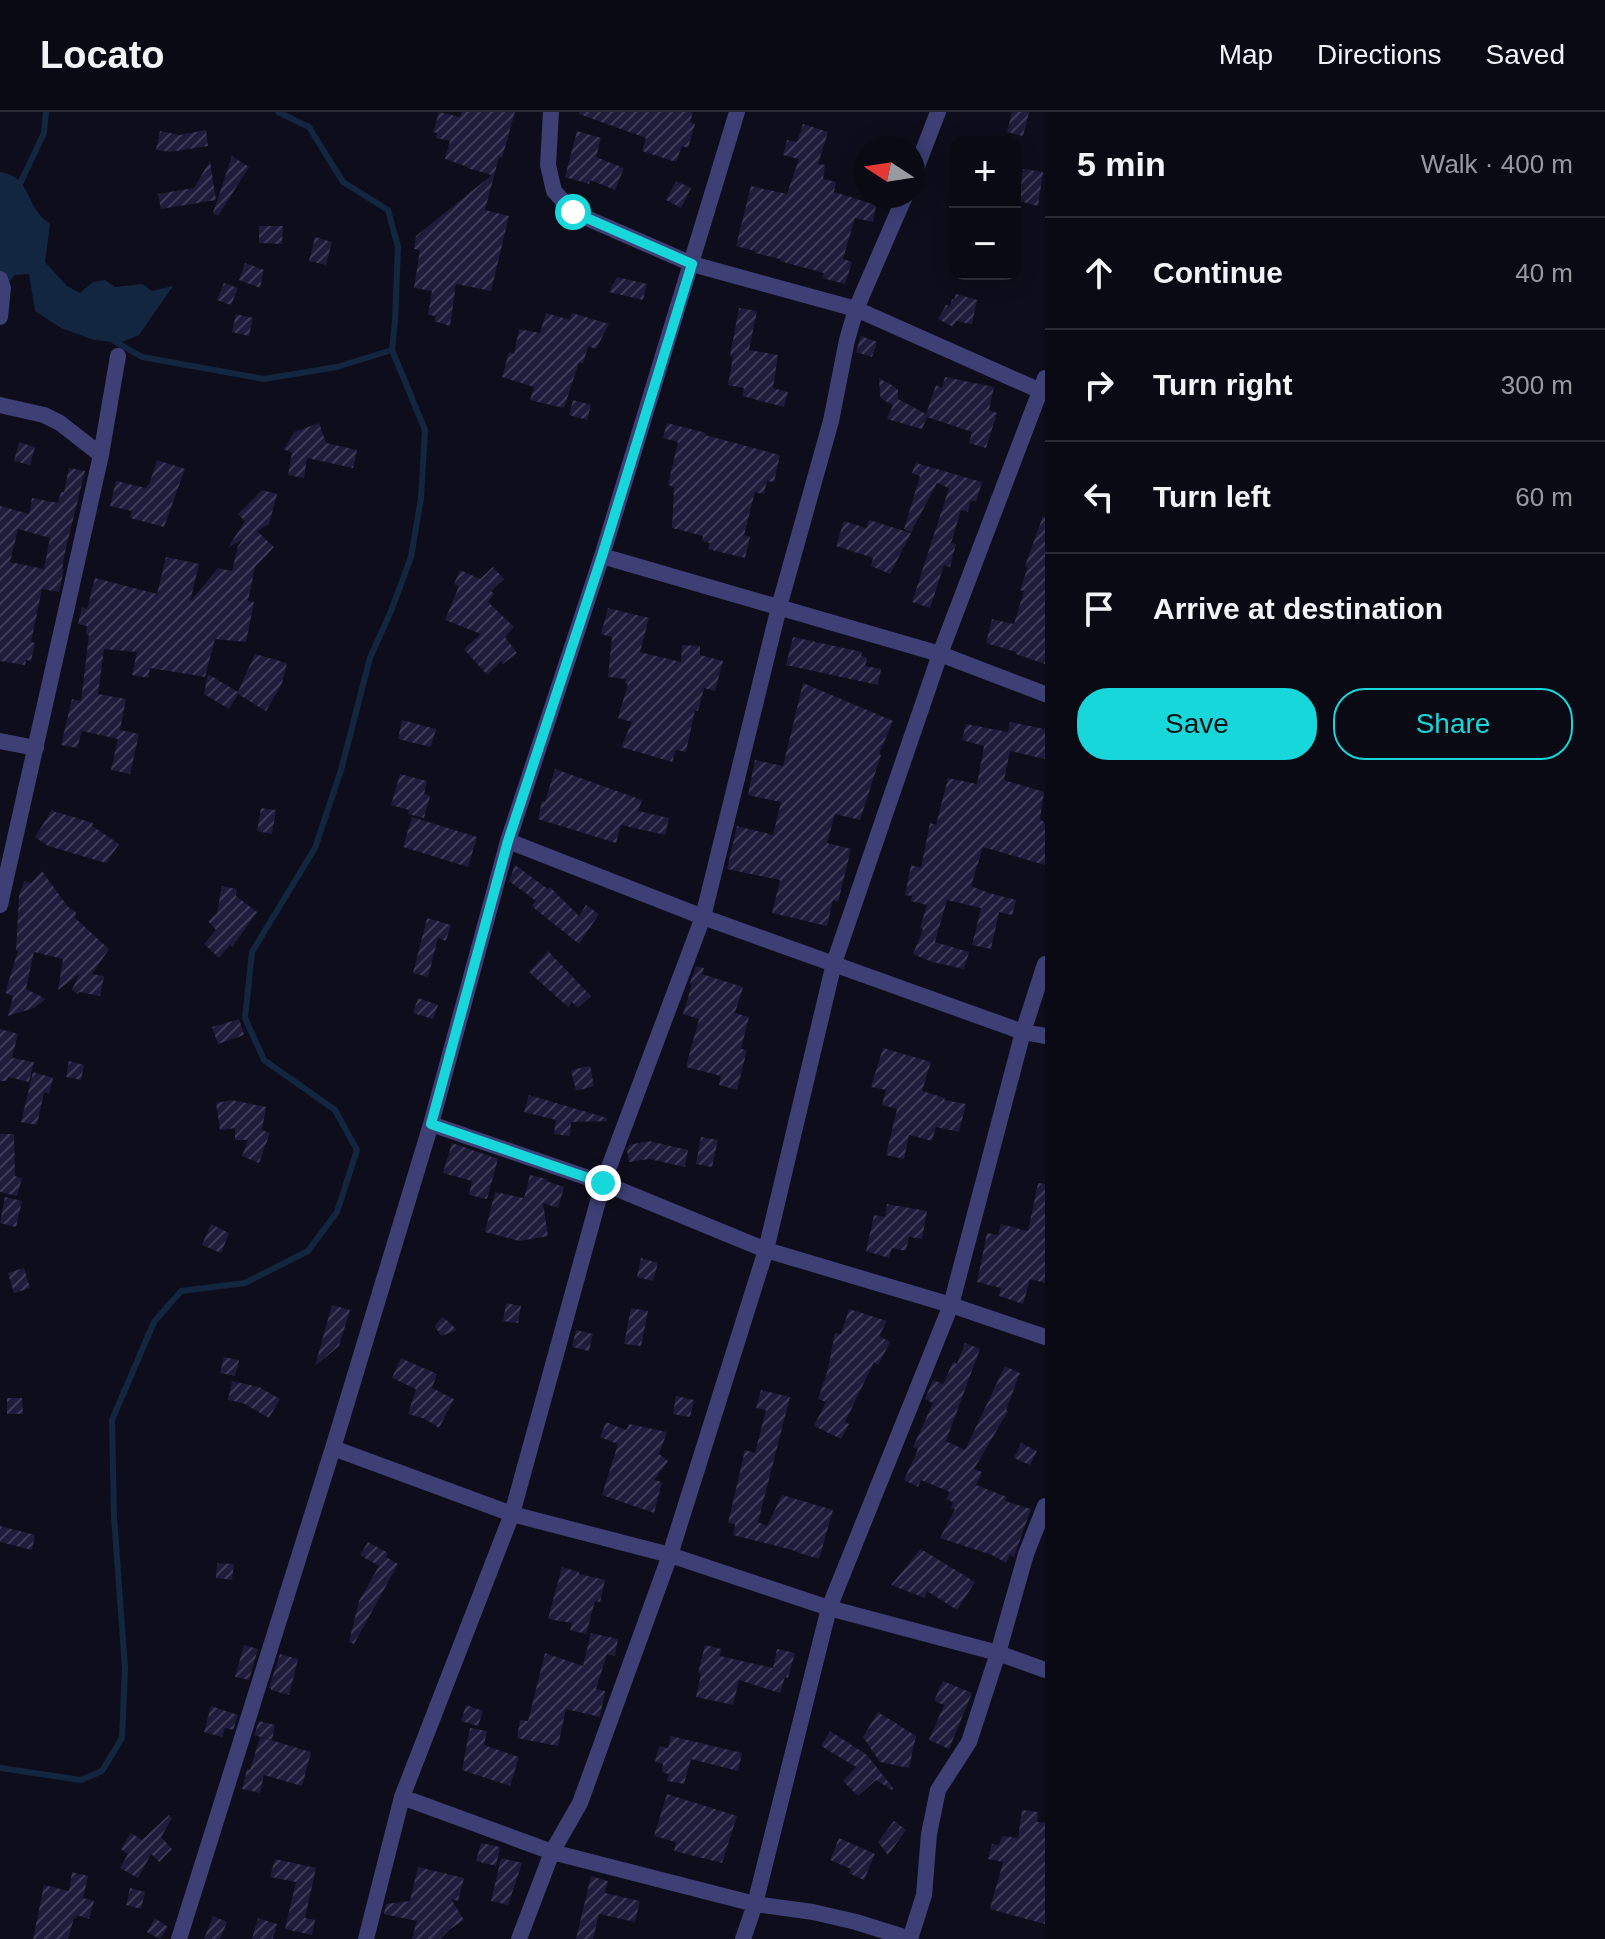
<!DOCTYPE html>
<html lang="en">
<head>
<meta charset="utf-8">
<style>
  body { margin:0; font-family:Arial,sans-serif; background:#181822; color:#f1f3f6 }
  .controls { position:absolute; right:24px; top:24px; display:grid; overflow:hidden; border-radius:16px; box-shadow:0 4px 20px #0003 }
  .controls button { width:72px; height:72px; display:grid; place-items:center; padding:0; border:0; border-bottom:2px solid #2a2b34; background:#0a0a14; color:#f1f3f6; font:40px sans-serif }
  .compass { position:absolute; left:853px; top:24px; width:72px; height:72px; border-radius:50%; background:#0a0a14; box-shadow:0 4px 20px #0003; rotate:282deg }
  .stop { position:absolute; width:24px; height:24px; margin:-18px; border:6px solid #17d7db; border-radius:50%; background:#fff }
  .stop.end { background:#17d7db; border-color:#fff; box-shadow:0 2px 8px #0008 }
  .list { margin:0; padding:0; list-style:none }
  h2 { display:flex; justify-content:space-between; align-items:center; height:104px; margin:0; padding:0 32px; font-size:34px }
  h2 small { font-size:26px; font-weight:400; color:#999aa0 }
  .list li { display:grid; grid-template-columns:52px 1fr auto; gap:24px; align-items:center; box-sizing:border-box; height:112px; padding:0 32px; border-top:2px solid #2a2b34 }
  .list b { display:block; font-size:30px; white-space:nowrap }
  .list em { font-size:26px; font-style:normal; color:#999aa0 }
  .actions { display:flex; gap:16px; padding:24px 32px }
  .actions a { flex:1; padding:18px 0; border:2px solid #17d7db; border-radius:32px; text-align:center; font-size:28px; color:#17d7db }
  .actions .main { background:#17d7db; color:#111 }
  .icon { flex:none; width:44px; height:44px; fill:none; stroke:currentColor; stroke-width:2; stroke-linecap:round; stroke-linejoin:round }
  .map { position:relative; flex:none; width:1045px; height:1827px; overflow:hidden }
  header { display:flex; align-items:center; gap:48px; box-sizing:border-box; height:112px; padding:0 40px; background:#0a0a14; border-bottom:2px solid #2a2b34 }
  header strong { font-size:38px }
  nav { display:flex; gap:44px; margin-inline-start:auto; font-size:28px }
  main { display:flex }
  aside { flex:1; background:#0a0a14 }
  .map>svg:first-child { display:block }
</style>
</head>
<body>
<header>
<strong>Locato</strong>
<nav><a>Map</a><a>Directions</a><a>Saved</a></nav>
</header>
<main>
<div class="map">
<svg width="1045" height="1827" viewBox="0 0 1045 1827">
  <defs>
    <pattern id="building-hatch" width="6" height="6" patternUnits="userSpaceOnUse" patternTransform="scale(2)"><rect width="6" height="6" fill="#1f1b3a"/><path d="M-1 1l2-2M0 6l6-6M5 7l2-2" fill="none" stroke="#3e3b57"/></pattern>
  </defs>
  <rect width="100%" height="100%" fill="#0e0d1b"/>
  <path fill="#12273f" d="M0,60C28,64 25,85 40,103C42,106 48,110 50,112L45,150L67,174L80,181L93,170L105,168L115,175L142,172L152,179L173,174L139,223L120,231L94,228L61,216L35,199L29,162L15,163L0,180Z"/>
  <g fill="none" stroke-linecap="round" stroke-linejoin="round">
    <path stroke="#12273f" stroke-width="6" d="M18,76L44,21L46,0
      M114,229L142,245L264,267L337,255L392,238
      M0,1656L81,1668L102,1659L122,1626L125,1556L114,1405L112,1308L154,1210L181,1179L245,1171L308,1139L337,1100L357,1038L335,998L264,948L245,906L252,840L315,736L341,658L370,546L391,499L411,445L421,386L425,318L392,238L395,209L398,135L388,98L343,70L309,15L278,0"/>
  </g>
  <path fill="url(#building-hatch)" fill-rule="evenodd" d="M439,0L460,5L462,0H515L502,46L499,45L485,98L509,104L491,179L456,172L450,214L434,209L436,204L428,203L432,179L414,176L420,138L414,137L416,124L492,63L467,56L468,55L445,47L450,29L436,26L437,21L433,20Z
    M579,0H693L690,10L695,12L688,36L682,34L676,50L642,39L646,26L579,2Z
    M1012,0H1029L1023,24L1007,20Z
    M803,12L828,20L818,52L825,53L823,67L836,70L834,80L876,93L873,110L855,106L843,147L852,150L845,172L822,166L824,161L780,149V147L755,141V139L736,134L751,74L787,82L799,47L783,43L787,28L797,30Z
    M206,18L208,34L170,40L156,38L160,19L180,23Z
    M577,19L601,26L596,45L624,56L615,78L590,68L589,72L565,65Z
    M232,44L249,55L218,104L213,101Z
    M210,49L216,88L161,97L158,82L194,76Z
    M1023,57L1043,60L1038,94L1019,89Z
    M676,69L691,76L681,96L666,88Z
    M259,114H283L282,132L259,131Z
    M315,125L332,130L326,153L309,149Z
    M245,151L264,158L260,176L239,168Z
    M617,165L647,172L643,188L609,180Z
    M224,171L238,176L231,193L217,188Z
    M956,182L977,188L972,212L956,209L953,215L938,207L946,193L950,194L952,187L954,188Z
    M739,196L757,199L749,238L778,243L773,276L788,280L784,295L742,284L744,276L728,273L733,245L730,244Z
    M546,201L570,208L572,201L609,212L596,237L588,234L583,252L579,250L564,296L530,288L534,275L502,265L509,240L514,242L519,217L540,221Z
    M236,202L253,206L249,224L232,220Z
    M861,224L877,230L872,245L856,240Z
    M945,265L994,275L989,298L997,301L986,336L969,331L972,320L927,305L922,317L887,307L893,293L883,288L880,284L879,266L895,275L898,278V287L926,302L936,273L942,276Z
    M573,288L591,293L587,308L569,303Z
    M319,311L326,331L357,338L353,356L307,346L304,366L288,363L292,341L284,337L294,320Z
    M667,311L706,321L705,323L780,343L774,370L767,369L764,382L755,380L744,423L750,425L745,446L708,437L710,431L702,429L703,424L672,416L674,375L668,373L678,330L663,326Z
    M19,330L35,335L30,353L14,349Z
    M157,348L185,357L164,415L130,406L132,399L110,394L116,369L146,376L147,373H149Z
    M916,351L982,370L976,390L971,388L968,400L961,398L951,431L956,432L950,455L944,453L930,496L912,490L949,376L937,371L911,420L904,417L920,364L912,361Z
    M69,356L85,359L65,440L62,457H64L59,480L42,477L31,530L35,531L31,549L26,548L25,553L0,549V394L29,402L32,386L58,391L61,380H64ZM18,417L50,426L44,457L10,450Z
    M262,378L277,382L269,412L257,419L274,435L255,455L248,489L254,490L246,530L215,527L205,565L150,556L148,566L132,563L137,540L104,537L98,582L126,587L120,618L139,622L130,662L111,658L118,627L82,619L77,636L61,633L72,587L81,589L89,523L86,522L87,514L78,512L82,495L87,497L95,466L157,482L166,445L199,452L190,490L218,456L232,459L238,434L243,427L228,436L245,409L238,402Z
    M1043,404L1045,405V552L1016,542V540L986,531L992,507L1014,512L1024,479L1020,478L1028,455L1025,454Z
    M869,408L911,421L890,462L871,454L873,446L836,434L844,409L866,416Z
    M493,455L504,467L491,479L494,482L488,490L514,515L505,525L517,541L503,552L501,549L487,563L464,537L481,522L445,508L459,474L454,472L460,458L480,467Z
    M608,496L649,506L640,540L681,550L682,533L700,534V543L723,549L715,579L704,576L698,599L695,598L686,640L676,638L672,650L621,635L632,610L618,606L628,572L625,571L626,567L608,565L612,525L601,522Z
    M793,525L862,540L861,544L867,546L865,554L881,557L878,573L786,553Z
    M255,542L287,551L282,571L266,599L238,582L229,597L204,582L208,562L238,580Z
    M803,571L893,609L879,642L881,643L860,708L835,702L827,731L851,737L838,790L833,788L827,814L772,801L780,768L727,757L737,714L773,723L781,690L748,683L755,648L783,654Z
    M402,608L436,617L431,635L398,627Z
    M1010,610L1045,617V647L1010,639L1004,668L1044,680L1040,707L1045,711V753L983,735L971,774L989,781L1016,788L1012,803L999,800L991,837L972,833L981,796L947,788L935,830L969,840L964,857L932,850L913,842L923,817L920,816L927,793L911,789L912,784L905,783L911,753L921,756L930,711L936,713L948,666L977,672L984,634L962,628L966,612L1008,620Z
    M555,657L642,688L638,699L669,706L665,723L621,713L616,731L538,707L542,689L545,690Z
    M400,662L427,669L424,682L430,684L424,706L408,702L409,698L391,693Z
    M261,696L276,698L272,722L257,719Z
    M52,698L57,701V700L93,711L92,714L119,732L106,751L48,734L35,725Z
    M412,705L477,725L468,755L403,735Z
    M515,753L548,777L550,775L579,804L586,793L599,802L579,832L535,797L532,793L536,789L509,769Z
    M42,759L68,795L76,800L75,806L109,837L92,862L104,864L100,884L79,880L78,882L72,878L79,862L58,878L63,847L34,840L26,877L46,887L34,896L8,904L13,884L5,881L18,839L16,838L19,784L24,769L31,771Z
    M222,774L237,777L236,784L257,800L232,835L230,833L219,846L204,832L216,818L208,809L217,801Z
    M427,806L451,813L446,829L438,826L428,865L413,861Z
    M548,839L591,884L578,896L572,890L568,895L529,860Z
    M696,854L704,856L702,862L743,875L735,901L749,905L741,937L747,938L737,978L719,973L721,964L686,955L699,907L683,902L692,872L690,871Z
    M418,886L438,893L433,907L413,901Z
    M239,907L244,923L218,932L212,915Z
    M0,917L18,922L12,946L34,950L29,970L8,965L7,969H0Z
    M883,936L931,950L922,979L945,986L944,988L966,992L959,1020L936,1015L932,1029L909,1023L904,1047L886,1043L897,997L882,993L886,978L871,975Z
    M69,949L84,953L81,968L66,965Z
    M590,954L594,974L576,979L571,958Z
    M33,960L53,966L49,982L44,980L37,1013L21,1010Z
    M529,983L607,1006V1009L571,1010L570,1024L554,1022L556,1008L524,1000Z
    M232,988L266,995L262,1018L270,1021L259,1051L242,1044L248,1028H235V1016L220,1018L216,991Z
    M0,1022H14L15,1064L22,1066L17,1084L0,1080Z
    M701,1025L718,1028L712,1055L696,1052Z
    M649,1029L688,1038L685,1055L649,1047L629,1050L627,1038L629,1033Z
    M452,1031L498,1047L487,1087L469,1083L472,1069L443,1061Z
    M530,1063L547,1067L546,1069L564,1075L558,1096L543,1091L548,1124L519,1129L485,1120L495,1080L524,1086Z
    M1038,1071L1045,1072V1171L1030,1167L1023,1192L999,1184L1001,1176L977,1170L987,1121L998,1123L1001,1112L1028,1119Z
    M5,1085L22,1089L16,1115L0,1111Z
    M887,1092L927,1099L922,1127L909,1125L906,1139L892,1136L889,1146L866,1139L874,1103L885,1105Z
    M211,1112L229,1121L221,1141L202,1133Z
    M641,1146L658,1151L653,1169L637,1165Z
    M24,1156L30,1176L14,1181L8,1161Z
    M506,1191L521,1194L518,1211L503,1209Z
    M332,1193L350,1198L339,1234L315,1254Z
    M631,1196L648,1199L641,1234L624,1232Z
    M849,1197L887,1209L879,1224L890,1230L878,1253L874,1250L845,1310L849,1312L841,1327L814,1314L826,1290L818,1287L828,1257L835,1221L841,1222Z
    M442,1205L448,1209L457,1218L441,1224L435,1214Z
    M576,1218L593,1222L589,1239L572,1235Z
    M965,1231L980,1237L946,1329L965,1338L1005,1254L1020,1261L1006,1298L1008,1299L974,1357L982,1360L976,1373L1007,1385L1005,1389L1031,1397L1014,1445L1010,1443L1006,1451L992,1443L940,1426L955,1397L951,1396L953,1390L946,1387L950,1380L921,1368L918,1375L904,1368L918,1337L913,1335L933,1291L925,1287L933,1268L943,1272L953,1250L957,1252Z
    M224,1245L239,1248L235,1264L220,1261Z
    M401,1246L437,1262L432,1276L454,1287L439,1316L425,1307L408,1302L416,1277L392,1266Z
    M232,1269L259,1275L280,1287L269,1306L243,1291L228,1288Z
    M761,1278L790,1285L758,1410L767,1414L782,1383L833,1398L819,1447L796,1440V1439L733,1423L735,1412L728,1411L745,1338L755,1341L766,1298L756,1296Z
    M676,1284L694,1288L690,1305L673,1302Z
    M7,1286H22L23,1302H7Z
    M606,1310L626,1318L629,1312L667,1320L659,1342L668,1349L654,1368L662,1370L654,1401L602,1383L618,1332L600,1325Z
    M1021,1331L1037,1339L1030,1353L1014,1346Z
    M0,1414L35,1423L32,1438L0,1430Z
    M368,1430L388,1441L386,1445L398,1452L354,1532L349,1530L359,1489L379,1454L360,1443Z
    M921,1437L975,1470L957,1498L927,1479L925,1486L891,1473Z
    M217,1451L234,1452L232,1468L216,1466Z
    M562,1455L579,1460V1462L605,1468L600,1490L595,1489L586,1522L570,1518L572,1511L548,1507Z
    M591,1521L618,1527L615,1544L607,1542L596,1577L605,1579L600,1605L566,1597L558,1634L517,1626L520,1608L528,1609L545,1541L583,1554Z
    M244,1533L258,1537L249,1568L235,1565Z
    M705,1533L721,1537L720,1544L773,1556L777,1537L795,1541L788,1566L785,1565L780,1581L739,1568L733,1593L696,1585L701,1562L698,1561Z
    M280,1542L298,1547L289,1583L271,1578V1576H269Z
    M943,1569L972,1581L949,1637L929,1628L944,1593L934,1589Z
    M466,1593L483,1599L478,1614L461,1609Z
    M211,1594L238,1603L233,1618L225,1616L222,1625L204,1620Z
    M878,1600L916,1624L909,1656L880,1650L863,1625Z
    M259,1609L275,1613L272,1628L254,1623Z
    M470,1616L487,1619L484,1633L519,1645L510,1674L462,1658Z
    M830,1619L867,1643L893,1676L892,1678L876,1668L858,1684L843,1669L856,1655L821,1634Z
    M671,1624L742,1641L738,1659L691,1647L684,1672L667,1669L669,1662L662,1660L663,1652L655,1650L659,1634L668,1636Z
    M260,1625L311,1640L302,1674L264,1663L260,1681L242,1677L247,1657L250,1658Z
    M667,1682L737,1704L722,1751L674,1739L676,1730L654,1724Z
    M1022,1698L1038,1700L1037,1710L1045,1711V1812L990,1797L1003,1750L988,1747L992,1732L999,1733L1002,1724L1018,1726Z
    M169,1703L172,1706L161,1725L172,1737L159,1750L151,1742L138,1766L120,1756L128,1742L121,1737L131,1721L142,1728Z
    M894,1709L906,1718L888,1743L878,1730Z
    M839,1726L875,1742L864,1768L849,1761L851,1757L830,1748Z
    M481,1731L500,1735L496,1754L476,1749Z
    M501,1746L522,1751L508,1793L491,1789Z
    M275,1747L316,1756L305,1806L315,1808L312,1823L285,1817L296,1770L270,1765Z
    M418,1755L464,1766L458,1789L451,1787L464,1808L450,1817L440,1827H412L417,1809L384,1802L386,1792L410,1789Z
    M72,1760L88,1764L83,1786L94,1789L89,1807L77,1803L76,1807L74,1806L68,1827H33L44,1773L69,1779Z
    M591,1764L608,1769L605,1781L640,1789L635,1810L599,1802L593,1827H576Z
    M130,1776L145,1780L141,1797L126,1793Z
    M213,1804L227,1810L220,1827H204Z
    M155,1806L168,1815L160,1827L147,1820Z
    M258,1806L277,1812L273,1827H252Z"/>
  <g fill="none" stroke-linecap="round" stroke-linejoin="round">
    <path stroke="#3d3f75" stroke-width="16" d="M551,0L548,53L554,79L573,100L692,152L856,197L1045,281
      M913,65L938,0
      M0,167L3,176L0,205
      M0,293L44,303L60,311L101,343
      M602,444L940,542L1045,582
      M0,629L36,636
      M508,729L703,805L1023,920L1045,924
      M0,793L101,343L118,244
      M431,1012L603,1071L766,1138L951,1193L1045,1225
      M333,1336L512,1402L670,1443L829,1496L998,1541L1045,1558
      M402,1685L552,1740L755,1792L813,1800L856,1810L910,1827L924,1783L929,1722L938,1678L969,1630L998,1541L1026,1442L1045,1394
      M179,1827L333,1336L431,1012L508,729L602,444L737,0
      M366,1827L402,1685L512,1402L603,1071L703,805L779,495L831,309L847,228L856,197L905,84
      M519,1827L552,1740L580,1691L670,1443L766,1138L834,851L940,542L1045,266
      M743,1827L755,1792L829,1496L951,1193L1023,920L1045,852"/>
  </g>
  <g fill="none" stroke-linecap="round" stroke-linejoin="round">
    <path stroke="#17d7db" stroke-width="10" d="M573,100L692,152L602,444L508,729L431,1012L603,1071"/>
  </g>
</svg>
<div class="controls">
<button>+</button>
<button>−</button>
</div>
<svg class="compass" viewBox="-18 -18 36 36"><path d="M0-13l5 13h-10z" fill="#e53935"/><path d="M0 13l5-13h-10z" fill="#999aa0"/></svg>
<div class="stop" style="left:573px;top:100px"></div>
<div class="stop end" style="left:603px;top:1071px"></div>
</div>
<aside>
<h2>5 min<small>Walk · 400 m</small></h2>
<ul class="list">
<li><svg class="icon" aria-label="ahead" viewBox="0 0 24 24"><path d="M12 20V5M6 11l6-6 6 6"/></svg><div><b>Continue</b></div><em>40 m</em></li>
<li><svg class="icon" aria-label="right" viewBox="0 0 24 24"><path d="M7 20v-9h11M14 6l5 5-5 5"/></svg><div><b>Turn right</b></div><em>300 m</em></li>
<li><svg class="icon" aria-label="left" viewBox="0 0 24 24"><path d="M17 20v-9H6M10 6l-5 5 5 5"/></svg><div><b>Turn left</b></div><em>60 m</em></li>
<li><svg class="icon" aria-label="arrive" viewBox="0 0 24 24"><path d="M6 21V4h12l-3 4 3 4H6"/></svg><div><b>Arrive at destination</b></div></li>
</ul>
<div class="actions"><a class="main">Save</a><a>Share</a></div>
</aside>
</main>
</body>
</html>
